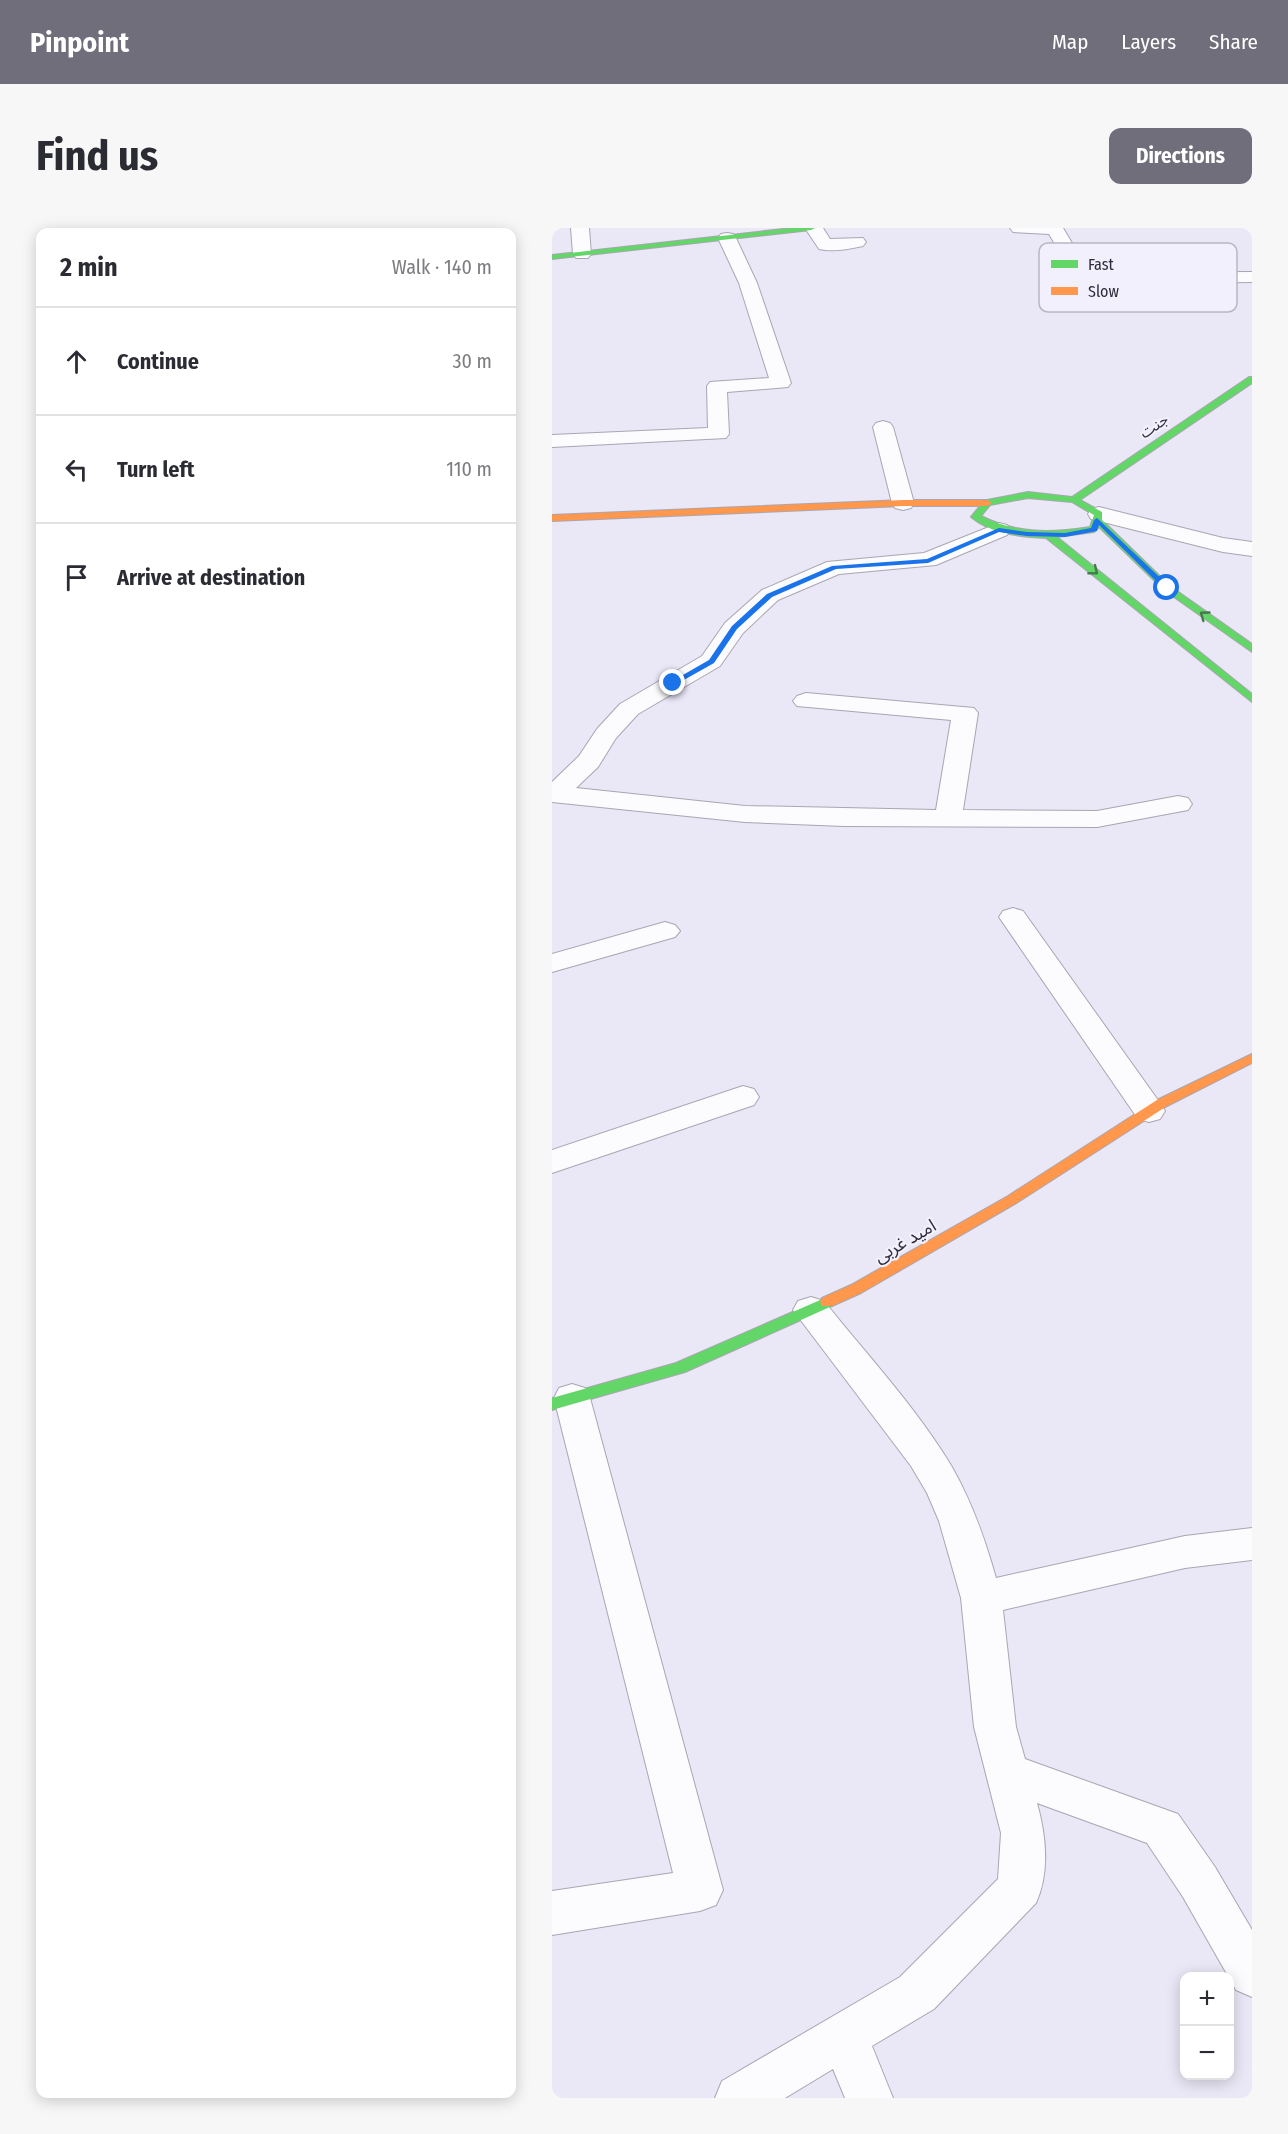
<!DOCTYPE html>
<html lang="en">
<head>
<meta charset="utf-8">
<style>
  body { margin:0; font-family:"Fira Sans Condensed","Noto Sans Arabic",sans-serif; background:#f7f7f7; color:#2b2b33 }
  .controls { position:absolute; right:18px; bottom:18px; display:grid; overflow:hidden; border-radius:12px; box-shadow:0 3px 15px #0003 }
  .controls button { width:54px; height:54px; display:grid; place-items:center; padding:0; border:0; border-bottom:2px solid #e1e1e2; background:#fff; color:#2b2b33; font:30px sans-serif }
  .stop { position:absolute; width:18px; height:18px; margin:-14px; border:4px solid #1a73e8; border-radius:50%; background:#fff }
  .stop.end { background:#1a73e8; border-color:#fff; box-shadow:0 2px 6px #0008 }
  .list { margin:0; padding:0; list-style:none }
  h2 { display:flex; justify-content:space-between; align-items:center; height:78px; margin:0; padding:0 24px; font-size:26px }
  h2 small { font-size:20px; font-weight:400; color:#7c7c81 }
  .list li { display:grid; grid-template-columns:39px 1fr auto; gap:18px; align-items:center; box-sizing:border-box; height:108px; padding:0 24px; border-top:2px solid #e1e1e2 }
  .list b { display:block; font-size:22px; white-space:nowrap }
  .list em { font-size:20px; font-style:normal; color:#7c7c81 }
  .icon { flex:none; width:33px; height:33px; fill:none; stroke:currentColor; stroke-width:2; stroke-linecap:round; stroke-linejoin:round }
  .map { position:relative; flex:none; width:700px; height:1870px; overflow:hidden; border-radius:12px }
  header { display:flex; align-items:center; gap:36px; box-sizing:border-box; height:84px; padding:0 30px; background:#716e7c; color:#fff }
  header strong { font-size:28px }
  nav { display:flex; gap:33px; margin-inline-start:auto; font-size:21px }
  .intro { display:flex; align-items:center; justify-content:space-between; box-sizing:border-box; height:144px; padding:0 36px }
  h1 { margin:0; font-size:42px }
  .button { padding:15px 27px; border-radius:12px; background:#716e7c; color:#fff; font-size:21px; font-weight:700 }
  main { display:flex; gap:36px; padding:0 36px }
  aside { flex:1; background:#fff; border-radius:12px; box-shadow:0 3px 15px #0003 }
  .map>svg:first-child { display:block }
</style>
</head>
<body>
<header>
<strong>Pinpoint</strong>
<nav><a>Map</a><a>Layers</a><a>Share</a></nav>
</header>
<div class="intro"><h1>Find us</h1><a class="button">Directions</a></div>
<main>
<aside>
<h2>2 min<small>Walk · 140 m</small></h2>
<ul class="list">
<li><svg class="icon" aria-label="ahead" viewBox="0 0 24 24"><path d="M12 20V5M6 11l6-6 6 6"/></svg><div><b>Continue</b></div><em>30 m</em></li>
<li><svg class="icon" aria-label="left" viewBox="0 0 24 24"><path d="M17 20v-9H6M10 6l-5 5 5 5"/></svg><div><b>Turn left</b></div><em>110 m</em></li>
<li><svg class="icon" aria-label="arrive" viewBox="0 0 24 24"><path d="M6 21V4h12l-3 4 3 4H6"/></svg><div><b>Arrive at destination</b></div></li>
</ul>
</aside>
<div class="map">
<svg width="700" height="1870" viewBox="0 0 700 1870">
  <rect width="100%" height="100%" fill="#eae7f6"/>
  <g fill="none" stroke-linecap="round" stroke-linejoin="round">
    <g stroke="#a9a6b2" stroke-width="2">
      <path id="street" d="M19,0H37L39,26L36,30H24L21,26Z
        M253,0H271L278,11L311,10L314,14L311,18C298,21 280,24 267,21Z
        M458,0H511L538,45L700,44V54L532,56L526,55L497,6L461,4Z
        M175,5L181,6L184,10L205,55L239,155L236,159L175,164L177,206L174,210L0,219V207L156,200L155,158L158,154L217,150L187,55L166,10L169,6Z
        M331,193L338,195L341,199L362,275L359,280L351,282L343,280L340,275L321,199L324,195Z
        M547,279L671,310L700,314V328L671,324L539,291L536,286L539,281Z
        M447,295L455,297L458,302L455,307L384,337L287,346L226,372L191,405L168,438L86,486L64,510L46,539L24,560L193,578L384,582L399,492L245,478L241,473L245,468L254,465L422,480L426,485L411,582L545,583L626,568L636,570L640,576L636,582L545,599L292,598L193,594L0,574V554L27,528L45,501L68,476L150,428L173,395L210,362L275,334L372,325Z
        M461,680L471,683L608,875L613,883L608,891L597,894L586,891L447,689L451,683Z
        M113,694L123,697L128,703L123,709L0,744V726Z
        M191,858L202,861L207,869L202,877L0,945V922Z
        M259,1069L272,1073C315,1127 364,1179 400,1239C420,1274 433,1311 444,1350L633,1308L700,1300V1332L633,1340L451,1382L464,1499L473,1531L626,1586L663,1639L700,1702V1769L684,1762L631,1669L595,1615L485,1575C494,1607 498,1644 484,1675L382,1781L320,1818L341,1870H293L281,1841L233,1870H163L170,1853L348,1749L446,1651L449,1605L422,1499L409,1370L387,1293L375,1265L359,1238L241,1082L246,1073Z
        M20,1156L33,1160L38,1170L171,1662L164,1677L148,1683L0,1707V1663L121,1645L2,1170L7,1160Z"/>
    </g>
    <g stroke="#a9a6b2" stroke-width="2">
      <path id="fast" d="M240,0H263L259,2L0,31V27Z
        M697,149H700V155L528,272L550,284V292L618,358L700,416V424L612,362L547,299L542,304L505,309L700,466V474L494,310C470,309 439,306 419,289L432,273L435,272L476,264L520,269ZM476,270L520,274L542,287L538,299C499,305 465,306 429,288L438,277Z
        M275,1069L280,1070L282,1074L280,1078L133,1144L0,1182V1170L124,1135Z"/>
    </g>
    <g stroke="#a9a6b2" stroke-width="2">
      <path id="slow" d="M351,272H435L440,275L435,278H351L0,293V287Z
        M700,826V835L615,878L466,974L309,1065L280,1078H270L268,1074L270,1070L299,1057L456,968L605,872Z"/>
    </g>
    <use href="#street" fill="#fcfbfe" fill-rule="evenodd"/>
    <use href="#fast" fill="#63d668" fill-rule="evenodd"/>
    <use href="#slow" fill="#ff974d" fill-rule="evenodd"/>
  </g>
  <defs><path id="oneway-chevron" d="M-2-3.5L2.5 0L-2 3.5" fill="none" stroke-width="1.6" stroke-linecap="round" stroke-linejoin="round" transform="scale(1.5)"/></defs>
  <g stroke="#47794f">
    <use href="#oneway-chevron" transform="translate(542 343) rotate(39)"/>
    <use href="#oneway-chevron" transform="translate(652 387) rotate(-144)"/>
  </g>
  <path fill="#1a73e8" d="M545,290L617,358V361H612L547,297L545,303L513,309L475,308L447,304L376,335L284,341L220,369L185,401L162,435L123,457L117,455L157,432L180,398L215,366L280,338L375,331L447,300L475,304L513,305L539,300L542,292Z"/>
  <g text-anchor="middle" stroke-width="4.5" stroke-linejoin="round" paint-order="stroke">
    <g font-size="15" fill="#302d3a" stroke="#f3f0fe">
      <text transform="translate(602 198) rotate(-34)" y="5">جنت</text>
    </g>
    <g font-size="18" fill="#302d3a" stroke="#f3f0fe">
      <text transform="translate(353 1013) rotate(-30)" y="6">امید غربی</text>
    </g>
  </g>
  <rect x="487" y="15" width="198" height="69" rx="9" fill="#f3f0fe" stroke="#b8b6c3" stroke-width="1.5"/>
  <rect x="499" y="32" width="27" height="8" fill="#63d668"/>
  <rect x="499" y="59" width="27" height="8" fill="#ff974d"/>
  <g font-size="16" fill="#302d3a">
    <text x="536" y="42">Fast</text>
    <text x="536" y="69">Slow</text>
  </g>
</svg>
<div class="controls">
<button>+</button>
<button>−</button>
</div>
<div class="stop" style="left:615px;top:360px"></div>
<div class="stop end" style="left:121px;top:455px"></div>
</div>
</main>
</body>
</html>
